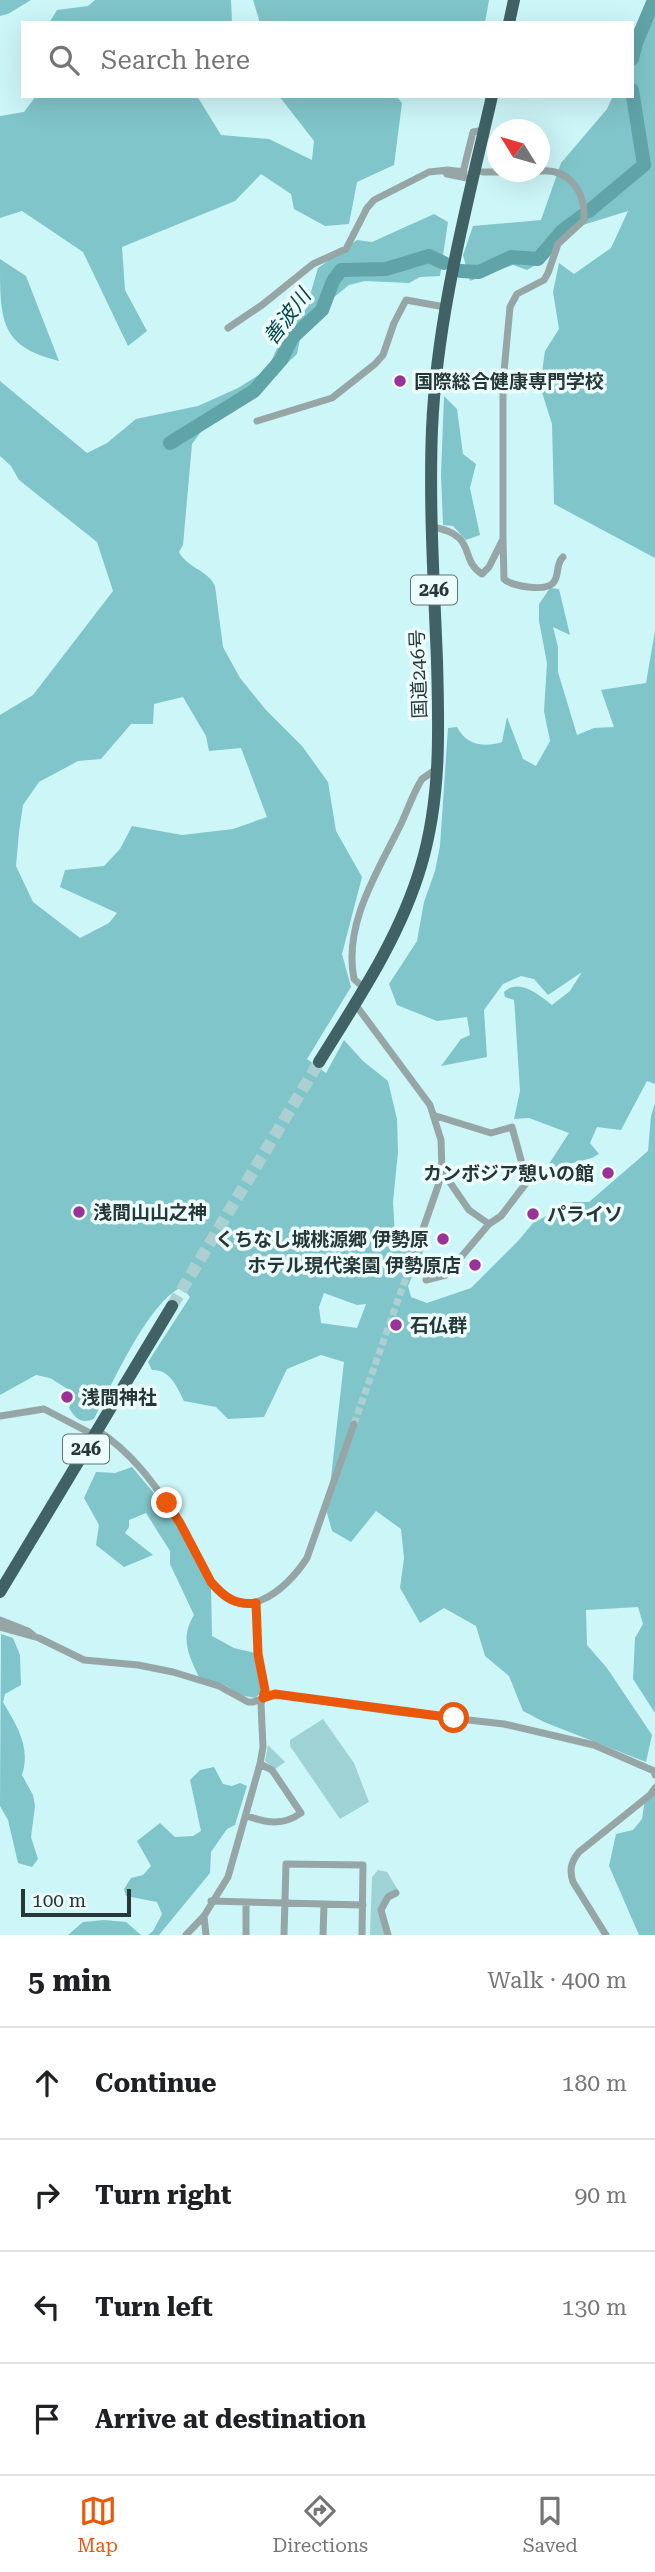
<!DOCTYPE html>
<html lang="en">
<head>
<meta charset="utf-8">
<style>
  body { margin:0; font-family:"Roboto Serif","Noto Sans JP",serif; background:#f6f6f6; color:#202124 }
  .compass { position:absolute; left:487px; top:119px; width:63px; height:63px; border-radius:50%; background:#fff; box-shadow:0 7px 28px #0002; rotate:307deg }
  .scale { position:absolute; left:21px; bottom:18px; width:110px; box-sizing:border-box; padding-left:7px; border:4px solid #273738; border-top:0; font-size:19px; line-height:24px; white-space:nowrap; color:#273738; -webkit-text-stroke:5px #edfdfe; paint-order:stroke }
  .stop { position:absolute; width:21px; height:21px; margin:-16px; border:5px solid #ea580c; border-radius:50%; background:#fff }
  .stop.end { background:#ea580c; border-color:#fff; box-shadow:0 2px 7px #0008 }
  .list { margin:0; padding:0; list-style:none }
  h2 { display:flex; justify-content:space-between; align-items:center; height:91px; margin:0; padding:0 28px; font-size:30px }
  h2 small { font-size:23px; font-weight:400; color:#757577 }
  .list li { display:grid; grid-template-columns:46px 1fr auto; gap:21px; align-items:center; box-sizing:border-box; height:112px; padding:0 28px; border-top:2px solid #e0e0e0 }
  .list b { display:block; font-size:26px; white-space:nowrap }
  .list em { font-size:23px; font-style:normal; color:#757577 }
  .icon { flex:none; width:38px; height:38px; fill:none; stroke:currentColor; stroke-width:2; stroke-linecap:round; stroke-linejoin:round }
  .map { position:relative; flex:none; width:655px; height:1935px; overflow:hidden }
  .search { position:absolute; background:#fff; box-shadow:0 7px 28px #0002; left:21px; right:21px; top:21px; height:77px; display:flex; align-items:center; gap:18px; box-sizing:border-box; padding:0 24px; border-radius:0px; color:#757577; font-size:26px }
  .sheet { height:539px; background:#fff }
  nav { display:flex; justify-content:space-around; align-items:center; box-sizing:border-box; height:98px; border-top:2px solid #e0e0e0; background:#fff; font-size:19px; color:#757577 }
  nav a { display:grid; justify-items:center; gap:4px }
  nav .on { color:#ea580c }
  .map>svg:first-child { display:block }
</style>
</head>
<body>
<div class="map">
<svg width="655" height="1935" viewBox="0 0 655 1935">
  <rect width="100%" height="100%" fill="#cdf6f8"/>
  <path fill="#9ed2d5" d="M323,1719L354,1763L369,1802L340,1819L290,1746V1740Z
    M268,1745L285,1762L275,1769L265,1761Z
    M378,1870L387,1872L398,1890L382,1902L385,1935H370L372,1877Z"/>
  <path fill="#80c5c9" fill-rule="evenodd" d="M0,0H31L8,14L0,16Z
    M95,0H231L232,23H49L57,10L88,6Z
    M253,0H489L485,23H260Z
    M651,0H655V558L554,504L552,424L540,386L545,351L559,329L553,292L559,263L574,274L611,248L628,211L557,233L548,258L527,270L513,265L470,281L463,255L473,226L541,220L561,163L607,109L613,96H632V53Z
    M36,96H197L221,135L269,139L312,160L314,141L279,96H396L402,103L394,165L357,182L349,224L325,226L294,209L291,194L261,174L235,201L122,247L125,290L147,331L128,346L83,252L22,211L0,218V116L24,112Z
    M434,214L448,222L440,276L420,277L409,283L365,281L349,285L333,298L319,319L300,339L297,354L276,374L206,425L192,444L183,545L179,552C186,567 208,570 215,586L223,647L240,678L266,710L302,746L328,782L336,831L362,877L342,954L351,987L307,1059L326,1073L344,1040L363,1061L388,1081L397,1119L398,1152L393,1202L395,1236L405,1243L425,1247L408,1286L411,1297L427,1303L471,1288L518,1241L533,1223L573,1202H589L648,1151L651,1116L655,1103V1713L633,1679L635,1638L643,1624L638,1607L586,1610L587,1645L607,1668L652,1735L646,1762L544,1722L523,1711L509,1676L485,1656L476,1626L444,1608L420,1623L400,1588L404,1558L401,1529L376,1511L351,1542L332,1531L327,1513L344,1362L321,1355L287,1369L264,1417L228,1419L216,1407L184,1401C177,1387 170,1369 152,1370L148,1362L190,1297L182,1287C148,1302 112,1385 94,1419C81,1424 76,1419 69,1408L74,1393L50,1378L36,1375L0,1395V715L33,695L113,591L97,542L19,480L11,466L0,456V381L87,453L107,443L136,419L198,406L238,388L267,370L279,344L280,329L306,309L318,268L357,240L372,242ZM183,697L206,736L209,751L241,748L267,817L233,829L182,835L132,826L120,849L104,866L65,870L60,887L117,913L109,923L80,938L33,902L16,866L19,832L23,805L39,782L78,761L101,759L131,724H153L154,704ZM324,1293L357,1305L366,1304L357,1328L321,1323L319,1307Z
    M0,259L26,276L59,361C0,346 0,322 0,259Z
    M444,396L457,409L463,454L476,464L470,488L480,535L466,540L453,526L443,525L441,475Z
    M550,588L559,589L570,635L553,627L558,647V672L577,735L594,728L614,727L601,690L646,683L655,631V1084L647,1081L621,1130L597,1127L590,1143L599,1154L592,1158L545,1170L569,1133L529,1118L514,1119L520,1091L515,1013L514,1000L505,997L504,992C519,978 538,994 552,1005L570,991L582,972L548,995L534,979L521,976L503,984L484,1010L487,1057L441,1066L461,1039L470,1035L467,1017L437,1021L397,1005L389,984L417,941L424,902L435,871L440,846L448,728L457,727C466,745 484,748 502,742L507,717L523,759L536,766L550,741L544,711L547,663L539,621V604Z
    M132,1467L169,1511L211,1587L212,1636L234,1648L255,1653L261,1693L255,1698L240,1695L227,1686L199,1677C188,1654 180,1638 194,1615L170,1564V1551L146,1513L129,1520V1527L125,1533L153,1555L124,1567L96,1545L99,1525L84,1498L96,1472L115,1473Z
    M1,1634L13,1638L20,1655L21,1685L5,1694L3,1702C17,1726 31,1747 22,1775L33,1795L35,1806L31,1837L38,1859L32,1867L18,1863L8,1820L0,1806Z
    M214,1767L223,1784L232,1786L240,1783L247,1786L235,1825L227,1829L211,1852L210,1873L159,1935H148L153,1931L162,1914L157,1902L126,1896L124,1889L131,1878L143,1875L151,1866L137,1841L160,1823L175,1837L193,1836L201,1831L190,1780L200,1770Z
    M655,1783V1935H639L609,1866L616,1834L633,1830L642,1819L645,1799Z
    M104,1920L126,1922L141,1935H68L83,1922Z"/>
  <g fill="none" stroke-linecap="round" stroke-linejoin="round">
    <path stroke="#60a4a8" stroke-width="14" d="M632,59L636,43L654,0
      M589,211L644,165L632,90
      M461,271L479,272L511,257L538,259L562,231L582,216
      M170,443L254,391L281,360L292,338L322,310L333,281L341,270L386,269L429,256L444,263"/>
    <path stroke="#acd0d2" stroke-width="7" stroke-dasharray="7 3.5" stroke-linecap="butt" d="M354,1424L409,1269"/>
    <path stroke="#acd0d2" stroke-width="12" stroke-dasharray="12 6" stroke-linecap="butt" d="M172,1306L319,1062"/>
    <path stroke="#96a6a7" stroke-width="7" d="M463,172L473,132L484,130
      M483,172H536
      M447,174L472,179
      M228,328L262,305L313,264L346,249L367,208L374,200L429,172L448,170L464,172
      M257,421L332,398L375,364L383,355L394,323L406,300L445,307
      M432,527C479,535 458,559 482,574L489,567L503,539L504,579C511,586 545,592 553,583C560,576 555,564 563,557
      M503,539V382L510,307L517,294L544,280L548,273L558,244L584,220C586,192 569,168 540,171
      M364,988L354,979C343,924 378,871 401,824C407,811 412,797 419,784L422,779L438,768
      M355,1004L430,1105L441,1140L442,1171L438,1186L409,1269
      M436,1116L491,1133L512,1127L527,1182L501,1216L489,1224L469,1210L442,1171
      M426,1280L446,1275L489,1224
      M0,1416L44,1409L94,1435
      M97,1430C132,1452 156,1486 178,1520C191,1539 198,1562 211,1582C241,1628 286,1591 307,1558L354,1424
      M0,1620L28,1631L34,1636
      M0,1627L39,1638L84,1660L138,1665L173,1672L219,1686L248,1702H253L275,1694L397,1712L504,1724L594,1745L654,1771L655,1775
      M247,1816C267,1823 283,1826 301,1813L272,1770L260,1764
      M211,1901L363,1905
      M204,1916L206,1935
      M186,1935L204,1916L228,1877L260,1764L263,1747L261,1704L265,1690L258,1654L256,1603
      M246,1935V1903
      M284,1935L286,1864L363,1865L362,1935
      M323,1935L324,1905
      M388,1935L381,1910L388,1897L396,1893
      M606,1935L573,1882C569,1870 571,1862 579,1852L650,1795L655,1788"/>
    <path stroke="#406264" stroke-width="12" d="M509,23L514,0
      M319,1062C358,999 400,937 421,866C441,799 439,730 437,661C434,584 429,506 432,429C437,315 467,206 492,96
      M0,1592L172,1306"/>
  </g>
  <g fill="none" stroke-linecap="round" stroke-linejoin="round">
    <path stroke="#ea580c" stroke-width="9" d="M167,1503L180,1523L211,1582C224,1597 236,1606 256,1603L258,1654L265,1690L263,1698L275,1694L454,1718"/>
  </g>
  <g fill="#993397" stroke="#edfdfe" stroke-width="2.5">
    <circle cx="400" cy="381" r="7"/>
    <circle cx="608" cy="1173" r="7"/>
    <circle cx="79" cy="1212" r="7"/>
    <circle cx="533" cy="1214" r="7"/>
    <circle cx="443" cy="1239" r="7"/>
    <circle cx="475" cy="1265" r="7"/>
    <circle cx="396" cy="1325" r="7"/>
    <circle cx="67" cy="1397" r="7"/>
  </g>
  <g text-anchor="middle" stroke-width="7" stroke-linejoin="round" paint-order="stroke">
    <g fill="#edfdfe" stroke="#627273" stroke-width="2">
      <rect x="411" y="575.5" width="46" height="29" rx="5"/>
      <rect x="63" y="1434.5" width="46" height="29" rx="5"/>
    </g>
    <g font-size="18" font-weight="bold" fill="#273738">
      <text x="434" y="596">246</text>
      <text x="86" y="1455">246</text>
    </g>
    <g font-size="19" font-weight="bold" fill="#273738" stroke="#edfdfe" text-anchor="start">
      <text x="414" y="388">国際総合健康専門学校</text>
      <text x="594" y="1180" text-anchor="end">カンボジア憩いの館</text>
      <text x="93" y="1219">浅間山山之神</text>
      <text x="547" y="1221">パライソ</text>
      <text x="429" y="1246" text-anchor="end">くちなし城桃源郷 伊勢原</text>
      <text x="461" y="1272" text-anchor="end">ホテル現代楽園 伊勢原店</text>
      <text x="410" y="1332">石仏群</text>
      <text x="81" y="1404">浅間神社</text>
    </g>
    <g font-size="19" fill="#273738" stroke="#edfdfe">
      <text transform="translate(418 674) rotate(-92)" y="7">国道246号</text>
    </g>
    <g font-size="21" font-style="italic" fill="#034649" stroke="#edfdfe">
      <text transform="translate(287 317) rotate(-53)" y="7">善波川</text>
    </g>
  </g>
</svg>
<svg class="compass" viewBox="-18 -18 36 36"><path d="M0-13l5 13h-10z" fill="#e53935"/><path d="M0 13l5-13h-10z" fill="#757577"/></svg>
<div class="scale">100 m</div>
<div class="stop" style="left:454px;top:1718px"></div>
<div class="stop end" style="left:167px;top:1503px"></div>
<div class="search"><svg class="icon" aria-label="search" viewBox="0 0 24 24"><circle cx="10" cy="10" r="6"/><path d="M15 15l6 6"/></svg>Search here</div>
</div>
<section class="sheet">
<h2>5 min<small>Walk · 400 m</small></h2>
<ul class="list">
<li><svg class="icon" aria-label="ahead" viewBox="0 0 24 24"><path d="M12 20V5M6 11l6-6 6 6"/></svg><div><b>Continue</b></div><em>180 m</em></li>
<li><svg class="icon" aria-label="right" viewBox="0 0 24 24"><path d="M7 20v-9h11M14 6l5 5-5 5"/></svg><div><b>Turn right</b></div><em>90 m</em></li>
<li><svg class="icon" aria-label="left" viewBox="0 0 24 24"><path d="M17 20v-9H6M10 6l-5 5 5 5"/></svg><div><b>Turn left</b></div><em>130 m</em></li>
<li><svg class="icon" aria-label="arrive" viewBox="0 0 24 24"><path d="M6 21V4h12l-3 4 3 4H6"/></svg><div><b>Arrive at destination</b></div></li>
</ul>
</section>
<nav>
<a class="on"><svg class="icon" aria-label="map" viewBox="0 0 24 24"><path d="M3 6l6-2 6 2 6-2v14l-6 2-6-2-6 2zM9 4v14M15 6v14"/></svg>Map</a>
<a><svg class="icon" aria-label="directions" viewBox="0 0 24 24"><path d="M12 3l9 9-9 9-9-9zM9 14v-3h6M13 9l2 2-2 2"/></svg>Directions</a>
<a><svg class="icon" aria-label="saved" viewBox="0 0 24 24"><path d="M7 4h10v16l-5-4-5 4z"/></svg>Saved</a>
</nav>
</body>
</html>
